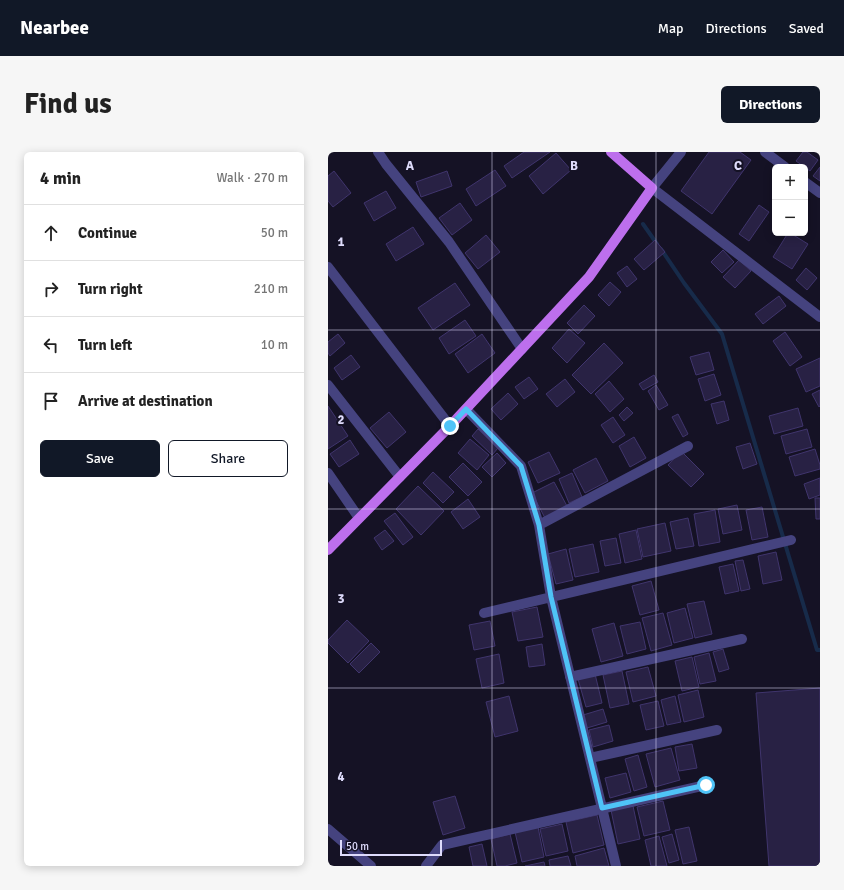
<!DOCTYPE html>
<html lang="en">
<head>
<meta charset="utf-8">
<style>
  body { margin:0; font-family:Signika,sans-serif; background:#f6f6f6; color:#222 }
  .controls { position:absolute; right:12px; top:12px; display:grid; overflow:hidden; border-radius:6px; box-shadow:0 2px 10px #0003 }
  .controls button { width:36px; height:36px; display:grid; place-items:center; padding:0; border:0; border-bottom:1px solid #e0e0e0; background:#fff; color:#222; font:20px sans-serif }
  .scale { position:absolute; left:12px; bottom:10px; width:102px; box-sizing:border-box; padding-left:4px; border:2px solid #dedbfb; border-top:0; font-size:11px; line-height:14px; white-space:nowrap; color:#dedbfb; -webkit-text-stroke:3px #151225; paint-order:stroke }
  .stop { position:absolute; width:12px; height:12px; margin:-9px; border:3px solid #4fc3f7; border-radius:50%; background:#fff }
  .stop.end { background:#4fc3f7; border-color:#fff; box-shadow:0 1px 4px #0008 }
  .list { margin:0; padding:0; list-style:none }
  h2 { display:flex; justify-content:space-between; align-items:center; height:52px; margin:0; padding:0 16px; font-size:17px }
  h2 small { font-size:13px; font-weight:400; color:#767676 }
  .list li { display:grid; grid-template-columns:26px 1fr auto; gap:12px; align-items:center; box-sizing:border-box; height:56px; padding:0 16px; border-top:1px solid #e0e0e0 }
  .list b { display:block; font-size:15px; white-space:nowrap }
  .list em { font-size:13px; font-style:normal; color:#767676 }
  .actions { display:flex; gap:8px; padding:12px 16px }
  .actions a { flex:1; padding:9px 0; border:1px solid #111827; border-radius:6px; text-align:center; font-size:14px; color:#111827 }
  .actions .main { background:#111827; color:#fff }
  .icon { flex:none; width:22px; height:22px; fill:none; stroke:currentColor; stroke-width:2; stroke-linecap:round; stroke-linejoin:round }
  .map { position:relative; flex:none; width:492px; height:714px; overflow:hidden; border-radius:6px }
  header { display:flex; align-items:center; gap:24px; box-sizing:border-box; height:56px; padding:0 20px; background:#111827; color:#fff }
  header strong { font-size:19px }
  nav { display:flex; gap:22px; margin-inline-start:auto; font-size:14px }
  .intro { display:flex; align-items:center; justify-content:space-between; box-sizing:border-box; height:96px; padding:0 24px }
  h1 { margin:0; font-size:28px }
  .button { padding:10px 18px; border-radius:6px; background:#111827; color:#fff; font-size:14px; font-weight:700 }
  main { display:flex; gap:24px; padding:0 24px }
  aside { flex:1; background:#fff; border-radius:6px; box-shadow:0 2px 10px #0003 }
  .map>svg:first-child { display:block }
</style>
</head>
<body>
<header>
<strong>Nearbee</strong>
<nav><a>Map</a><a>Directions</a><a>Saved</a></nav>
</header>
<div class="intro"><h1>Find us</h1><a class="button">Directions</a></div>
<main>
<aside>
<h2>4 min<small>Walk · 270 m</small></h2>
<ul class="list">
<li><svg class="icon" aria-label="ahead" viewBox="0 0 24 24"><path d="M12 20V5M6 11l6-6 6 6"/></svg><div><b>Continue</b></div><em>50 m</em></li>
<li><svg class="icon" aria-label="right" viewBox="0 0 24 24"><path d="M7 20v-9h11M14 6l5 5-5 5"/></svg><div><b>Turn right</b></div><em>210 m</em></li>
<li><svg class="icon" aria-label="left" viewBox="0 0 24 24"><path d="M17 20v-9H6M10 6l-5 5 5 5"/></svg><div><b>Turn left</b></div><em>10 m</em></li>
<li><svg class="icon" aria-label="arrive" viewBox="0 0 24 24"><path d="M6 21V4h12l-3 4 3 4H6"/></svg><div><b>Arrive at destination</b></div></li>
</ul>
<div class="actions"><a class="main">Save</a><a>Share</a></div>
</aside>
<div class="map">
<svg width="492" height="714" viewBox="0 0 492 714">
  <rect width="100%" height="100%" fill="#151225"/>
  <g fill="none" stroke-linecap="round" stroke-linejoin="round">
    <path stroke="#172b4a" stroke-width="4" d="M315,72L329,92
      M333,97L356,131L394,182L489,498H492"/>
  </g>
  <path fill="#282144" stroke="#40356d" d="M196,0H222L184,26L176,14Z
    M381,0H412L423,8L384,62L353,39Z
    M475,0H479L490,8L482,19L468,9Z
    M228,1L243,18L215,42L201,24Z
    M492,15V29L485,24Z
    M167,18L178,34L148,54L138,37Z
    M6,19L23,41L5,55L0,49V24Z
    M119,19L124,34L93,45L88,30Z
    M58,39L68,56L46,69L36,51Z
    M132,51L144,68L124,83L111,66Z
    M431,53L441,60L421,89L411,82Z
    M85,75L96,92L68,109L58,92Z
    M460,81H462L480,92L464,117L445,105Z
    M158,83L172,100L150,117L137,101Z
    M327,88L337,100L316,118L306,107Z
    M395,98L406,110L394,121L383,110Z
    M411,108L423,119L407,136L395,125Z
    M299,114L309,127L299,135L289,121Z
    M478,116L489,126L479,138L468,128Z
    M282,130L293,140L281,154L270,143Z
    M127,131L142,153L105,178L90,156Z
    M451,144L458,154L435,172L427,162Z
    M256,153L267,164L250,182L239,171Z
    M137,168L148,184L121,202L111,186Z
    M241,177L257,191L239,211L224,196Z
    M457,180L474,205L462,214L445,189Z
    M10,182L17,191L2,204L0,201V190Z
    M154,182L167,201L140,221L127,202Z
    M276,191L295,211L263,242L244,223Z
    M381,200L386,218L368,223L362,205Z
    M23,203L32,215L14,228L6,216Z
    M492,206V234L478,240L468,217Z
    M386,222L393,243L377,249L370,227Z
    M326,223L330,230L315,238L311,232Z
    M201,225L210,237L196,247L187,235Z
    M237,227L247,240L229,255L218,242Z
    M281,229L296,247L282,260L267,242Z
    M328,233L340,253L331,258L320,239Z
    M492,238V254L491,255L484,242Z
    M180,241L190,252L173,268L163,257Z
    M396,249L401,268L389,272L383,252Z
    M0,254L20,284L0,297Z
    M299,255L305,261L296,269L291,263Z
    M470,256L475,274L446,282L441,264Z
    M61,260L78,280L59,296L42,276Z
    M350,262L360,282L355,285L344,265Z
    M285,265L297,283L285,291L273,273Z
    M150,277L170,296L164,303L144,284Z
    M479,277L484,295L458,302L453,284Z
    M306,285L318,306L302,315L291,294Z
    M142,287L161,303L149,318L130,301Z
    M22,288L31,302L11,315L2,302Z
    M422,291L429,312L415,317L408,295Z
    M487,297L492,313V317L467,324L461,305Z
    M353,299L376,322L363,335L340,313Z
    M221,300L232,321L210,331L200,310Z
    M169,301L178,311L164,325L154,315Z
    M268,306L280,329L257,341L245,318Z
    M135,311L154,330L140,344L121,325Z
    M105,320L126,340L115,351L95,331Z
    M244,321L254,345L241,351L231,327Z
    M492,326V343L481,347L476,332Z
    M226,330L239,354L217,366L204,341Z
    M90,334L116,359L93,383L68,357Z
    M487,346H492V367H488Z
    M140,347L152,365L135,377L123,360Z
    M409,353L414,378L395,382L390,357Z
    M434,355L440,385L424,388L418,358Z
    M387,358L392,390L371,394L366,362Z
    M67,361L85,385L75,393L56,369Z
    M360,366L366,394L348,397L342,370Z
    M337,371L343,399L315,405L309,377Z
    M57,378L66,389L54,398L46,386Z
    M308,378L314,407L297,411L291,382Z
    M288,386L293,411L277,414L272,389Z
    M265,392L271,420L247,425L241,397Z
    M238,397L245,428L228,432L220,402Z
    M448,400L454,428L435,432L430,404Z
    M415,408L422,437L413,439L407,409Z
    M405,412L411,439L397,442L391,415Z
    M323,429L331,458L312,463L304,434Z
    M376,449L384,482L367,486L359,452Z
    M209,455L215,485L190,489L184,460Z
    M357,456L365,486L346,491L339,461Z
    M335,461L344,493L323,499L314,466Z
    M19,468L41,489L20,511L0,491V488Z
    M162,469L167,494L146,498L141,473Z
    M312,470L318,497L299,502L292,474Z
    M286,471L295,504L273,510L264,477Z
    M43,491L52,500L31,521L22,512Z
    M214,492L217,513L201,515L198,495Z
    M395,497L401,517L391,520L385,500Z
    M381,501L388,529L372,532L366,505Z
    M171,502L176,531L154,536L148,507Z
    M364,505L371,535L354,539L347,509Z
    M320,515L328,544L305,550L298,520Z
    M294,519L301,552L282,556L275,523Z
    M267,522L274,551L258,555L250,527Z
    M492,536V714H441L428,541Z
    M370,538L376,565L356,570L350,543Z
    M181,544L190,579L167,585L158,550Z
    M347,544L353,570L339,573L333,548Z
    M330,549L336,574L318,578L312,553Z
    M275,557L279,570L259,576L255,563Z
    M281,573L285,589L265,595L261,578Z
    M364,592L369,616L351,619L347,595Z
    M343,596L352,628L327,635L318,602Z
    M310,603L319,635L306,639L297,607Z
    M298,621L303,640L282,646L277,626Z
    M127,644L137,676L115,683L105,650Z
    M335,649L342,678L316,684L309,655Z
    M305,654L312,687L290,692L283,658Z
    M269,663L276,693L245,701L238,670Z
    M234,672L240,699L218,704L212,677Z
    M210,675L216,705L194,710L187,680Z
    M361,675L369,709L355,712L347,678Z
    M182,682L189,711L177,714H169L163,687Z
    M344,682L351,708L341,711L334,685Z
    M331,684L339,714H323L317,688Z
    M154,692L159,714H145L141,695Z
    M276,696L281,714H249L247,704Z
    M240,704L243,714H222L221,708Z
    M216,710L217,714H197Z"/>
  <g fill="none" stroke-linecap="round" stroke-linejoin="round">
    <path stroke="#45437f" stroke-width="10" d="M50,0L58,12L121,90L194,197
      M437,0L457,15
      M477,30L492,41
      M324,36L492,165
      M0,115L122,274
      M0,233L72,325
      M138,257L193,314L211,373L223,445L288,714
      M0,321L31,366
      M211,373L360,294
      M156,461L463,388
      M242,525L414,487
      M262,606L389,578
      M0,677L43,714
      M98,714L114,693L378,633"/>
    <path stroke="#45437f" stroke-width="10" d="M324,36L353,0"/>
    <path stroke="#bd6fed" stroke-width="10" d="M0,398L122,274L261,125L324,36L283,0"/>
  </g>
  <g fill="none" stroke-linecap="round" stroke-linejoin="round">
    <path stroke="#4fc3f7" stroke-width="5" d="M122,274L138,257L193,314L211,373L223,445L274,656L378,633"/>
  </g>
  <path fill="none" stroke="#dedbfb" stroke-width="1" stroke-opacity="0.55" d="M164,0V714M328,0V714M0,178H492M0,357H492M0,536H492"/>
  <g font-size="13" text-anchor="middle" font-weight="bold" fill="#dedbfb" stroke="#151225" stroke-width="4" stroke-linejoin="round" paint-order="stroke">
    <text x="82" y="18">A</text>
    <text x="246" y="18">B</text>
    <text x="410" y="18">C</text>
    <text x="13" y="94">1</text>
    <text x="13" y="272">2</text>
    <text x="13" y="451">3</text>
    <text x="13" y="629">4</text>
  </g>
</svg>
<div class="controls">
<button>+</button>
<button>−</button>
</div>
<div class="scale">50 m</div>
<div class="stop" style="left:378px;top:633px"></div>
<div class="stop end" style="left:122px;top:274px"></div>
</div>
</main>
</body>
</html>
